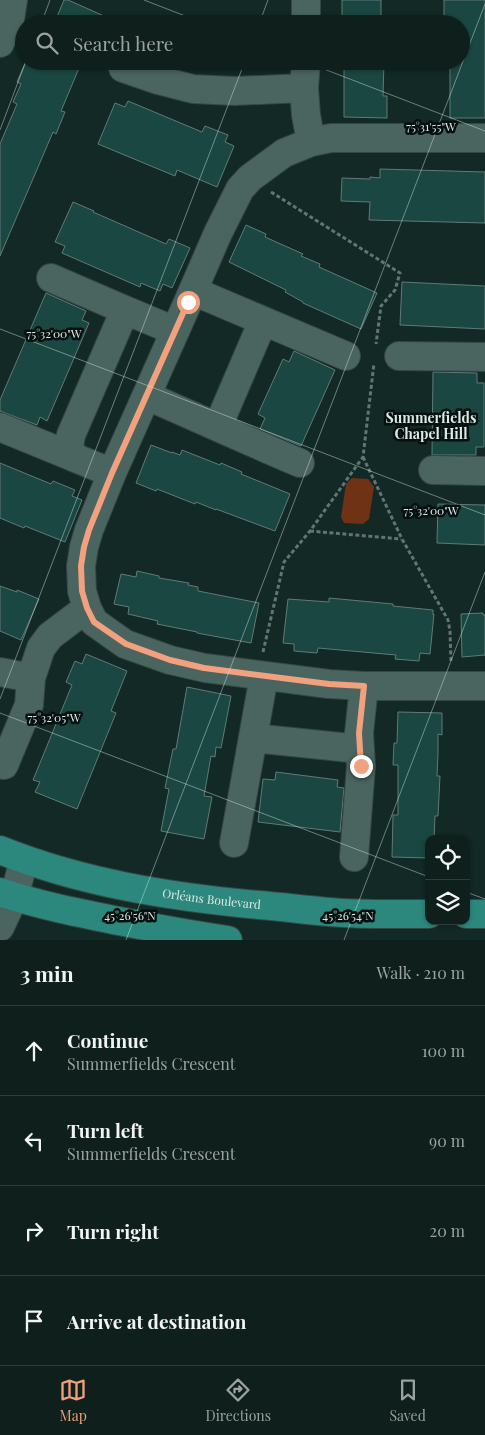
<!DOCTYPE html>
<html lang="en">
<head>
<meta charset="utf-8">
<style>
  body { margin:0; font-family:"Playfair Display",serif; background:#172725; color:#f1f3f6 }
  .controls { position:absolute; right:15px; bottom:15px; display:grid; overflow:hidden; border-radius:10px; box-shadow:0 1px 4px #0004 }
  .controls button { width:45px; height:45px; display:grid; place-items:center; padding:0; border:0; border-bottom:1px solid #2e3d3b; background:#0e1f1c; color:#f1f3f6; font:25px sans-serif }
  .stop { position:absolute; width:15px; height:15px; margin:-11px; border:4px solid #f1a17d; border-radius:50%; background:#fff }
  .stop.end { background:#f1a17d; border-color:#fff; box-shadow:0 1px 5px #0008 }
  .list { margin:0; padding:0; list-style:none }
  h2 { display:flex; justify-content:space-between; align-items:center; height:65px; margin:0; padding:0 20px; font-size:21px }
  h2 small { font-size:16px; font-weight:400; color:#9ba2a3 }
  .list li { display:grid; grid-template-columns:32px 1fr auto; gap:15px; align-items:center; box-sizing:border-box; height:90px; padding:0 20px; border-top:1px solid #2e3d3b }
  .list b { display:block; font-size:19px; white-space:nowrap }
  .list p { margin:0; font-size:16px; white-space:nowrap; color:#9ba2a3 }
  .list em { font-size:16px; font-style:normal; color:#9ba2a3 }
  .icon { flex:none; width:28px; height:28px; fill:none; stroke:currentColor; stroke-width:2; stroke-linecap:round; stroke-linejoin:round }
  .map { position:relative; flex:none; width:485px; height:940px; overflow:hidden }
  .search { position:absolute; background:#0e1f1c; box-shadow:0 1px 4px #0004; left:15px; right:15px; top:15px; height:55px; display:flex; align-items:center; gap:12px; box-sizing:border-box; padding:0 18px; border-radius:28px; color:#9ba2a3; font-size:19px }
  .sheet { height:425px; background:#0e1f1c }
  nav { display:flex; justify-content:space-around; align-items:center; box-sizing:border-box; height:70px; border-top:1px solid #2e3d3b; background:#0e1f1c; font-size:14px; color:#9ba2a3 }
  nav a { display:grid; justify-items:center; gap:2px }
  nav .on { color:#f1a17d }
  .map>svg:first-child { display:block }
</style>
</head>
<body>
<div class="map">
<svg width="485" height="940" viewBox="0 0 485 940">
  <rect width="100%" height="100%" fill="#122926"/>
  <path fill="#703214" d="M352,478L368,479L374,487L369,519L363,524L344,523L341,517L346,484Z"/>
  <path fill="#1a4741" stroke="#617b76" d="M64,0H68L122,24H54Z
    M342,0H381V24H342Z
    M444,0H485V118H450V61H461V24H444Z
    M26,61H82L61,111L65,112L56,134L53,132L0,256V144L17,104L13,102L21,84L17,82Z
    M344,61H384L383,96H387V118L344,117Z
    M128,101L202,132L205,126L228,135L225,142L234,146L217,187L177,170L175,176L98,144L115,103L125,107Z
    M380,169L485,172V223L369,220L370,202L341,201L342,178L370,179V177L380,178Z
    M73,202L94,211L93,212L166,244L169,239L190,248L172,288L163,284L160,291L141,283L140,287L62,253L65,246L55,242Z
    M246,225L266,234L265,237L303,254L301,256L320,264L319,267L377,293L361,329L303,303V302L285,292L286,290L229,262Z
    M402,282L485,286V329L400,325Z
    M46,293L86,311L82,320L89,323L47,421L40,417L37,425L0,411V400Z
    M294,351L335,370L301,446L260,429L265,418L258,414L283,359L289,362Z
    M433,372L477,373V383H484V447H476V455H432Z
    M151,445L172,453V452L180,455L182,450L220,465L221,463L242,472L241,474L290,494L275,531L216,509V510L196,502L195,504L157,489L156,491L136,483Z
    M0,463L51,484L53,481L75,490L72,496L82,500L65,542L25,526L24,528L0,518Z
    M438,504L485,505V545L437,543Z
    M137,571L159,576V578L189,583L188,585L198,587V591L259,603L251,643L197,633V632L157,624L158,621L128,614L129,607L114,604L121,574L136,577Z
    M0,586L17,592V590L39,599L21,640L0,631Z
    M329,598L393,604V606L433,610V615L434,614L430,654L420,653L419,661L395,659L396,655L318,648L317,653L294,651V644L283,643L288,599L329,602Z
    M483,613V615H485V655L462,657L461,614Z
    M86,654L127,671L111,711L116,713L77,809L35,792L40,782L33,780L72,685L66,682L75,661L82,664Z
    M187,687L231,696L221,748L216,747L215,757L211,756L204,796L212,797L204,839L161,831L169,789L165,788L173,749H176Z
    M398,712L442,713V735L438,734V754L437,776H440L438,816H435L434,839H429V858L392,857L393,815H398V765H393L394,743H397Z
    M276,772L338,780L337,787L344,788L340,832L258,822L263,779L275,780Z"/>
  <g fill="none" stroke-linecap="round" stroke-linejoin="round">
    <g stroke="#354643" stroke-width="30">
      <path id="minor" d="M306,0V24
        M0,43L10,19L13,0
        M306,61L304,88L306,115L311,142
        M123,68L158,80L193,89L235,91L304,88
        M485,138H331L311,142L284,153L250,178L240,189L218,233L188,302L112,473L89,530L84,547L81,566L82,591L87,608L94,622L125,644L170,660L205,668L329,684L364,686H485
        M51,278L125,310
        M193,291L346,356
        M399,356L485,357
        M147,396C198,418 248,441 300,463
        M218,426L263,321
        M0,427L73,457
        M433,470L485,471
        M112,473L73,457L69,446L71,435L125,310L175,331
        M0,672L31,678
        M253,738L360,749
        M4,765L29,705L31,678L41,648L50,636L87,608
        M234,843L264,676
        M354,857L361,766L359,733L364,686
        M0,927L14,897L24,860"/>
    </g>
    <g stroke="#354643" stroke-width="30">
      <g id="major">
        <path id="s1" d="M0,850C82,883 171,897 259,905C283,907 306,910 330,912C363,915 396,914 429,914"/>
        <path d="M0,892C38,905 79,913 119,921C155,928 191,935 228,940"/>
        <path d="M466,914H485"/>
      </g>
    </g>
    <path stroke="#627572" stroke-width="3" stroke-dasharray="4 2.5" stroke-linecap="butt" d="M271,192L400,273L395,290L381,306L376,344
      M363,457L402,539L448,620L450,631L451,663
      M310,531L401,539
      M263,652L284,562L310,531L363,457L374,363"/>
    <use href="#minor" stroke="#4a645f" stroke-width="28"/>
    <use href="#major" stroke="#2c877c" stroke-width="28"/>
  </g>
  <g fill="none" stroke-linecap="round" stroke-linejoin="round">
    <path stroke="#f1a17d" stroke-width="6" d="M188,302L112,473L89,530L84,547L81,566L82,591L87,608L94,622L126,644L170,660L204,668L329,684L364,686L359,733L361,766"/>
  </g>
  <path fill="none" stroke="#dbe9e6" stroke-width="1" stroke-opacity="0.45" d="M144,0L206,24M41,24L50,0M259,24L268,0M303,61L485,131M0,130L26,61M0,329L485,515M0,699L245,61M0,713L429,877M466,892L485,899M126,940L485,4M344,940L485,572"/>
  <g text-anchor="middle" stroke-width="5" stroke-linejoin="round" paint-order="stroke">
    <g font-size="12" fill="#dbe9e6" stroke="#06100e">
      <text dy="4" stroke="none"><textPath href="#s1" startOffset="218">Orléans Boulevard</textPath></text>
    </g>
    <g font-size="14" font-weight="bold" fill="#dbe9e6" stroke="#06100e">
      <text x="431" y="423">Summerfields<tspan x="431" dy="16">Chapel Hill</tspan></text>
    </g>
  </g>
  <g font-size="12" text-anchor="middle" fill="#dbe9e6" stroke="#06100e" stroke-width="5" stroke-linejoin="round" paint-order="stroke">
    <text x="431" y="131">75°31'55"W</text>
    <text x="54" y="338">75°32'00"W</text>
    <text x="431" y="515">75°32'00"W</text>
    <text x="54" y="722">75°32'05"W</text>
    <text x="130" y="920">45°26'56"N</text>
    <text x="348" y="920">45°26'54"N</text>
  </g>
</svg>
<div class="controls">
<button><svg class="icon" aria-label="locate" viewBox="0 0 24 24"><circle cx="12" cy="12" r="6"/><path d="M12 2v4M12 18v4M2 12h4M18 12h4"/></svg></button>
<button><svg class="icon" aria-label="layers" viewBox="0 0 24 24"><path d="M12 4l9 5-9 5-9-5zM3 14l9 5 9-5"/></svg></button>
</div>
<div class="stop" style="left:188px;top:302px"></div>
<div class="stop end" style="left:361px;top:766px"></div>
<div class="search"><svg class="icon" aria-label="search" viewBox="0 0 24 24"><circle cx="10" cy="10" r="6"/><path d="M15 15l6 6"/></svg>Search here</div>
</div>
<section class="sheet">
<h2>3 min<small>Walk · 210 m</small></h2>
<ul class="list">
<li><svg class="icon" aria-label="ahead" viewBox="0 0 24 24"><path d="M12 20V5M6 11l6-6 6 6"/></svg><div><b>Continue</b><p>Summerfields Crescent</p></div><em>100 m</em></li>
<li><svg class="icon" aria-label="left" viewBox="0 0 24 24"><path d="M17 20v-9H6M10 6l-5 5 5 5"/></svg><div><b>Turn left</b><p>Summerfields Crescent</p></div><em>90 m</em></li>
<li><svg class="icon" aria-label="right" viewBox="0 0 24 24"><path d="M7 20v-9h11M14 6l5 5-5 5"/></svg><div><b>Turn right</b></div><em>20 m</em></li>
<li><svg class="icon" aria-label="arrive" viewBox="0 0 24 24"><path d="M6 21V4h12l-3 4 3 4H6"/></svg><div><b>Arrive at destination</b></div></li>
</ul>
</section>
<nav>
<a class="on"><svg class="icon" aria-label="map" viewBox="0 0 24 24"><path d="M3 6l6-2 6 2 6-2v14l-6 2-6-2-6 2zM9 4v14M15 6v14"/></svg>Map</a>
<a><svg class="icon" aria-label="directions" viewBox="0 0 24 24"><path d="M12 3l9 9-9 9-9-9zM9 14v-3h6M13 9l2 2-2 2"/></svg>Directions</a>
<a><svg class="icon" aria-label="saved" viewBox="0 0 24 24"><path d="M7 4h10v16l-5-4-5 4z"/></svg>Saved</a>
</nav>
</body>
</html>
